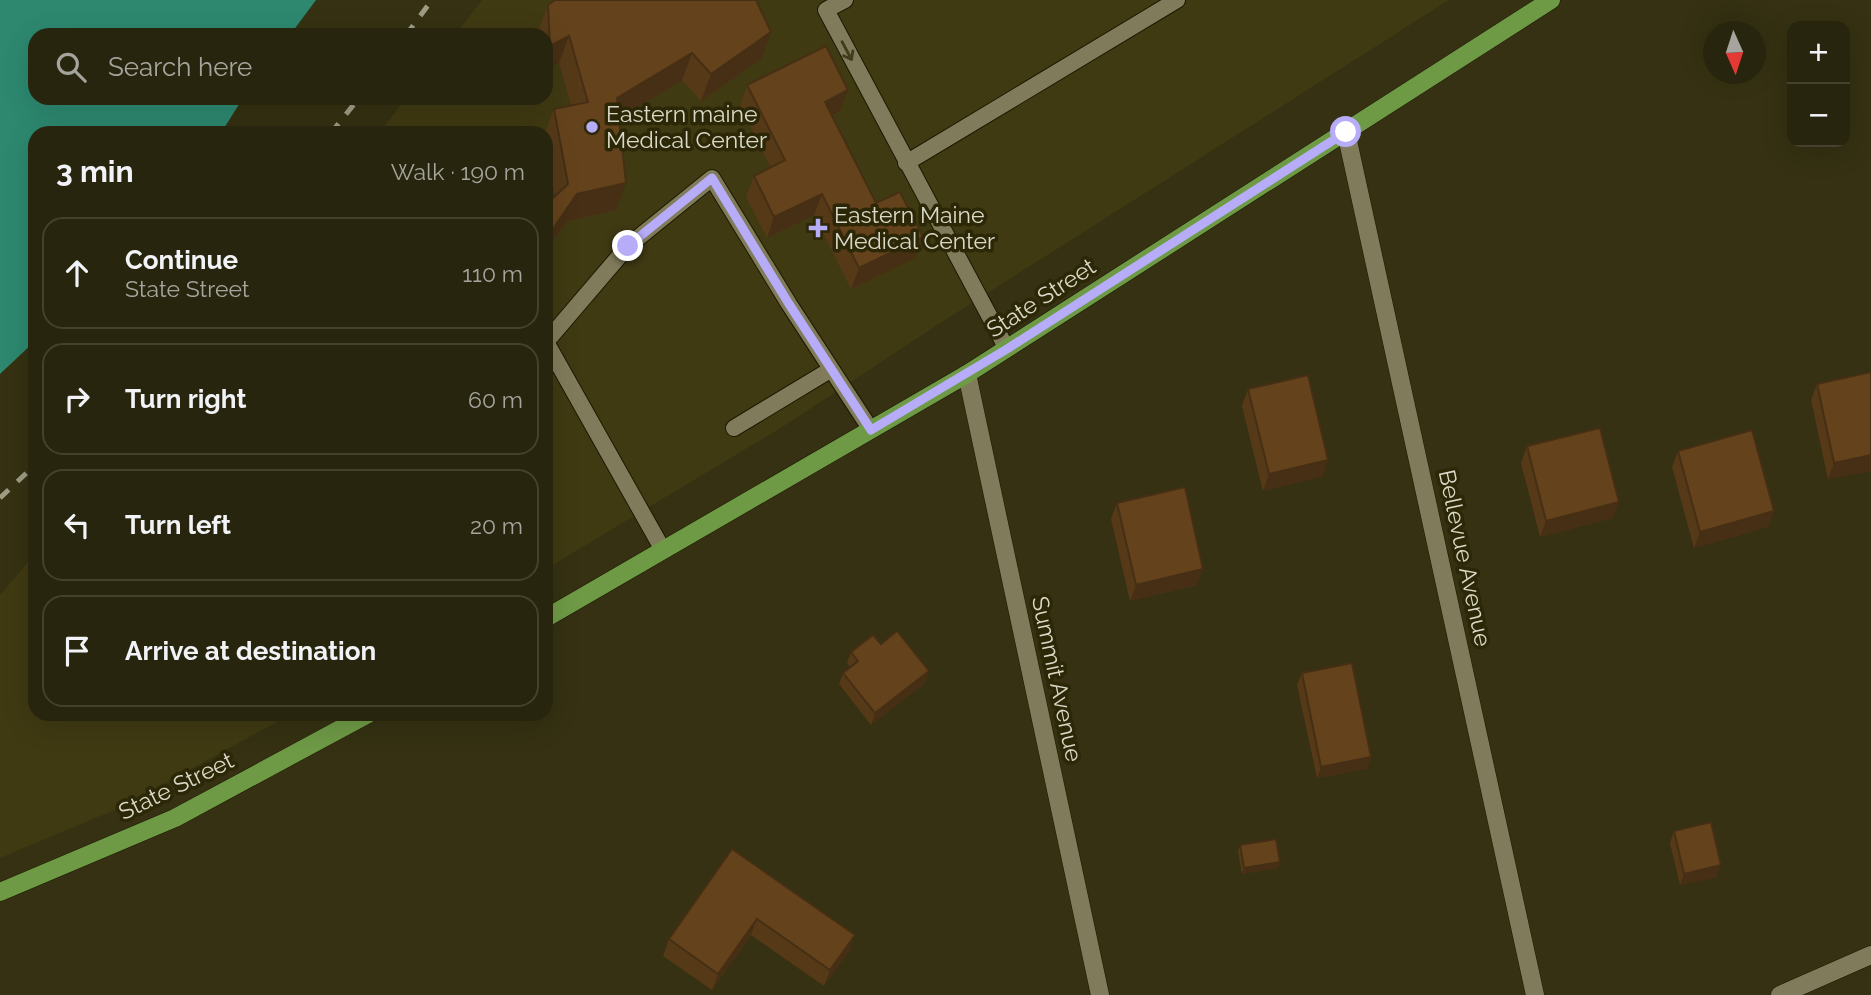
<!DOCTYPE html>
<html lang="en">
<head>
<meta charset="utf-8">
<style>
  body { margin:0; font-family:Raleway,sans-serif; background:#34311c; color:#f1f3f6 }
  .controls { position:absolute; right:21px; top:21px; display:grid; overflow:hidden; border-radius:14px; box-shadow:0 7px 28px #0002 }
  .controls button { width:63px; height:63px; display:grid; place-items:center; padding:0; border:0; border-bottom:2px solid #44422e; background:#28250e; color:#f1f3f6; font:35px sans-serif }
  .compass { position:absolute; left:1703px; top:21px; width:63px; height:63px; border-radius:50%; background:#28250e; box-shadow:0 7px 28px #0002; rotate:177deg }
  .stop { position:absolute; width:21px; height:21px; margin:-16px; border:5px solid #b6acf8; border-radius:50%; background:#fff }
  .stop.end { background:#b6acf8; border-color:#fff; box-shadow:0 2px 7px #0008 }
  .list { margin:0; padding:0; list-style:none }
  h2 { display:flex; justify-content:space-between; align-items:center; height:91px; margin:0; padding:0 28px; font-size:30px }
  h2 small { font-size:23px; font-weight:400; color:#a5a59e }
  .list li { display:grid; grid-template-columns:46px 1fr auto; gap:21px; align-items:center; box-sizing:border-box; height:112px; margin:0 14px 14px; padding:0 14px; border:2px solid #44422e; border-radius:21px }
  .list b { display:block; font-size:26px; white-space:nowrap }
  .list p { margin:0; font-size:23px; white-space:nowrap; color:#a5a59e }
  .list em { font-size:23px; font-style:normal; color:#a5a59e }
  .icon { flex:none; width:38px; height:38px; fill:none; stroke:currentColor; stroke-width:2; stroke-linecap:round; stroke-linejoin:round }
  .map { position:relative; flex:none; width:1871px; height:995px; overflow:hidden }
  .search { position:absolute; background:#28250e; box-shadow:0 7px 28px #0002; left:28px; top:28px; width:525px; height:77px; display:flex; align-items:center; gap:18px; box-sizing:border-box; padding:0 24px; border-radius:21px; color:#a5a59e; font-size:26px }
  .panel { position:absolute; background:#28250e; box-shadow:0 7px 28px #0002; left:28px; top:126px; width:525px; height:595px; border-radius:21px }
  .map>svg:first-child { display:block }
</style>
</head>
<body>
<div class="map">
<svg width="1871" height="995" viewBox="0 0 1871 995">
  <rect width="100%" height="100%" fill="#353112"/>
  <path fill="#3f3a12" d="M482,0H1449L942,322L784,426L546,569V133H379L406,98H546V35H455Z
    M35,554V714H291L124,806L0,858V595Z"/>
  <path fill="#2d886f" d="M0,0H316L290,35H35V98H243L221,133H35V341L0,374Z"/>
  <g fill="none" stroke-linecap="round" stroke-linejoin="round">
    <g stroke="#1d1900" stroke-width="18">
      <path id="service" d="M845,0L826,10L1007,349
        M906,163L1177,0
        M734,428L830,370
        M663,550L546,342L628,246L712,178L789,304L871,430"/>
    </g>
    <g stroke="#1d1900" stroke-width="19">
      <path id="minor" d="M1346,132L1535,995
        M967,374L1100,995
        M1780,995L1871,955"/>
    </g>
    <g stroke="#1d1900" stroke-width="19">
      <path id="primary" d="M546,618L967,374L1551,0
        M0,892L175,818L368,714"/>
    </g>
    <use href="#service" stroke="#807c5b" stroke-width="16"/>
    <use href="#minor" stroke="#807c5b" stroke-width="18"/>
    <use href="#primary" stroke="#6e9a46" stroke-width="18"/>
    <path stroke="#9e9c85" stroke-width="5" stroke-dasharray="12 12" stroke-linecap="butt" d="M406,35L432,0
      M331,133L359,98
      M0,498L35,465"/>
  </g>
  <path fill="#563a18" d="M548,5L761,59L701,101L682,80L620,118L616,210L567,221L546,252V196L551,200L555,196L546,149V133H545L554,109L571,105L559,63L546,70V35H538V32Z
    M747,85L840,111L832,115L876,203L923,237L915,258L851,289L814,215L767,238L746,197L754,176L771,168L740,106Z
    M1871,372V471L1828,479L1811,400L1817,384Z
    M1248,389L1323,476L1263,491L1242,406Z
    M1527,446L1613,518L1540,537L1521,463Z
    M1678,451L1774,511L1768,527L1694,548L1672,467Z
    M1117,503L1197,585L1130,601L1111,519Z
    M881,644L929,671L925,683L871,725L839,684L843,673L850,667L847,663L851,652Z
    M1302,673L1371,757L1367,769L1317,778L1297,685Z
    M1674,831L1717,877L1680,885L1670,843Z
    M1240,845L1280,862L1278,868L1242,874L1238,851Z
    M732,849L849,951L824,986L751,935L712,990L663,956L669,939Z"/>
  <path fill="#462f14" d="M771,32L761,59L701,101L711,74Z
    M569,36L559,63L546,70V57L550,46Z
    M692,53L682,80L608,125L617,98Z
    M848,90L840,111L817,122L825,102Z
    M626,183L616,210L567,221L546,252V239L577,194Z
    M822,194L814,215L767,238L774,217Z
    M923,237L915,258L851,289L859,268Z
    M1871,455V471L1828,479L1834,463Z
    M1328,460L1323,476L1263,491L1269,474Z
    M1619,502L1613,518L1540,537L1546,521Z
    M1774,511L1768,527L1694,548L1700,532Z
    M1203,569L1197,585L1130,601L1136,585Z
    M929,671L925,683L871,725L875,713Z
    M1371,757L1367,769L1317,778L1321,767Z
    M1280,862L1278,868L1242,874L1244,868Z
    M1721,865L1717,877L1680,885L1684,874Z
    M757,919L751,935L712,990L718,974Z
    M855,935L849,951L824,986L830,970Z"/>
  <path fill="#64431c" stroke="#462f14" stroke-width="2" d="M555,0H756L771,32L711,74L692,53L617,98L626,183L577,194L546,239V196L551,200L568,184L554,109L588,102L569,36L550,46L548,5Z
    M826,46L848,90L825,102L876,203L900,192L923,237L859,268L822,194L774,217L754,176L785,160L747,85Z
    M1871,372V455L1834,463L1817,384Z
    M1308,375L1328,460L1269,474L1248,389Z
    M1600,428L1619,502L1546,521L1527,446Z
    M1752,430L1774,511L1700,532L1678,451Z
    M1185,487L1203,569L1136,585L1117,503Z
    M897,631L929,671L875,713L843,673L858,661L851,652L873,635L881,644Z
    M1352,663L1371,757L1321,767L1302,673Z
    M1711,822L1721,865L1684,874L1674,831Z
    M1276,839L1280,862L1244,868L1240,845Z
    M732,849L855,935L830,970L757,919L718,974L669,939Z"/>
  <defs><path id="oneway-shaft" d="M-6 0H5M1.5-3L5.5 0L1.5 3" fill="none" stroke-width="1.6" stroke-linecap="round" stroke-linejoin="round" transform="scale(1.75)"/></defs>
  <use stroke="#403c1c" href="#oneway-shaft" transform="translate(847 51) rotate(62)"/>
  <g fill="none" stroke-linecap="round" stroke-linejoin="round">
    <path stroke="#b6acf8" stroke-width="9" d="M628,246L712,178L789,304L871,430L1007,349L1346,132"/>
  </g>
  <g fill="#b6acf8" stroke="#2b2707" stroke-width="2.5">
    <circle cx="592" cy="127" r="7"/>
    <path d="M814.5 217.5h7v7h7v7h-7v7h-7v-7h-7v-7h7z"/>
  </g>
  <g text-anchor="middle" stroke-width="7" stroke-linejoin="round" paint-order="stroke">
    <g font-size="23" fill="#dad9c7" stroke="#2b2707" text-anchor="start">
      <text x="606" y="122">Eastern maine<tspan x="606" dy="26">Medical Center</tspan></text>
      <text x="834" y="223">Eastern Maine<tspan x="834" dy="26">Medical Center</tspan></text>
    </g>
    <g font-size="23" fill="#dad9c7" stroke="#2b2707">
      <text transform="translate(1041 298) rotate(-33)" y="8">State Street</text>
      <text transform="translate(1465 558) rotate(78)" y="8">Bellevue Avenue</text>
      <text transform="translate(1057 679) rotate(78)" y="8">Summit Avenue</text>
      <text transform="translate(176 786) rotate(-26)" y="8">State Street</text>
    </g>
  </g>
</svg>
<div class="controls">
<button>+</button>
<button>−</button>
</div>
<svg class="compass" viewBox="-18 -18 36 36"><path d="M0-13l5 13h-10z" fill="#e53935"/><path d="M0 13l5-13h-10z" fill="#a5a59e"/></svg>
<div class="stop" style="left:1346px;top:132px"></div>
<div class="stop end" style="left:628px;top:246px"></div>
<div class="search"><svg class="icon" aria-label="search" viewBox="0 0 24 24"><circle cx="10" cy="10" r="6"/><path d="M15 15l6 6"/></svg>Search here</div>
<section class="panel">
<h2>3 min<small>Walk · 190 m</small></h2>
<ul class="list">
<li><svg class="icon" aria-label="ahead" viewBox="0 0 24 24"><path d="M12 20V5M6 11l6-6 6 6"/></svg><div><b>Continue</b><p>State Street</p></div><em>110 m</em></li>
<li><svg class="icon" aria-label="right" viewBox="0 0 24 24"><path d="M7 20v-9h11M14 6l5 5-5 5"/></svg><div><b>Turn right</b></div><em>60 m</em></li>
<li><svg class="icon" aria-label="left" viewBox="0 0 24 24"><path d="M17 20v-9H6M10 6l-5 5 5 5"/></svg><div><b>Turn left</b></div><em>20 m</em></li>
<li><svg class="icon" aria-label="arrive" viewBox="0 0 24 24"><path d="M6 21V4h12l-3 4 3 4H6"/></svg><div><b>Arrive at destination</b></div></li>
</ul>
</section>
</div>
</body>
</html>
